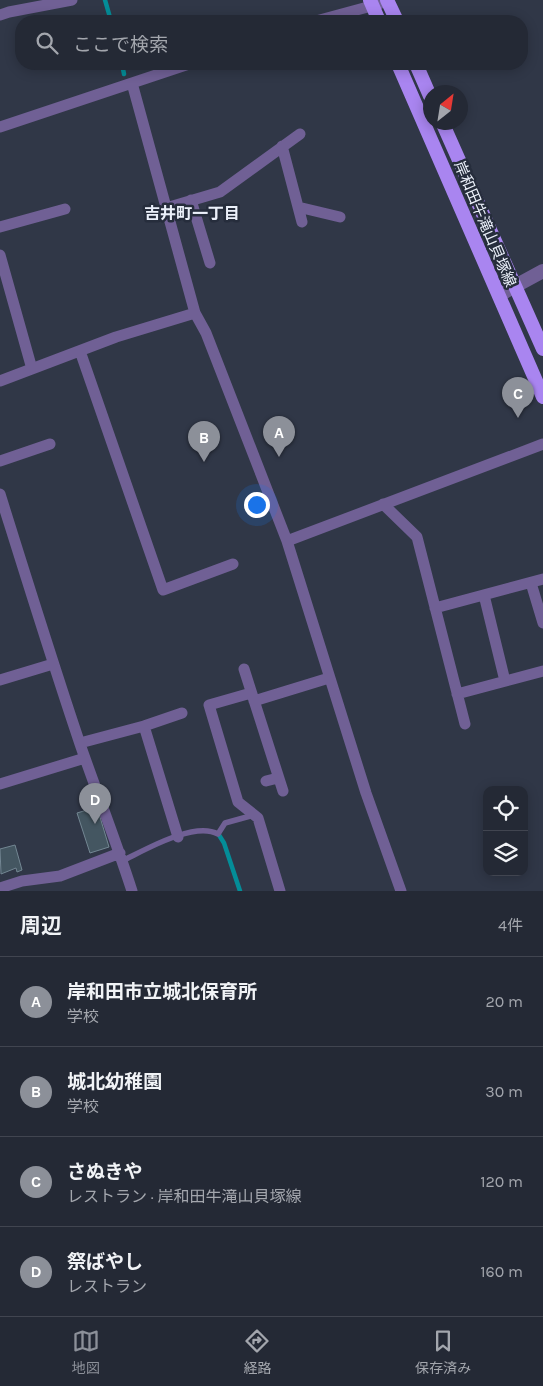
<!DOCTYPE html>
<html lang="ja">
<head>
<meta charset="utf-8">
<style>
  body { margin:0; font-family:Karla,"Noto Sans JP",sans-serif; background:#303541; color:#f1f3f6 }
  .controls { position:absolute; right:15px; bottom:15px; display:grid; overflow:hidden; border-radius:10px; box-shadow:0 2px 12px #0003 }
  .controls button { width:45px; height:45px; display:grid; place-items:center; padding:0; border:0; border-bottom:1px solid #414550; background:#242935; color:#f1f3f6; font:25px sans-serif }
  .compass { position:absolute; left:423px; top:85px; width:45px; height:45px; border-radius:50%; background:#242935; box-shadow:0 2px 12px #0003; rotate:30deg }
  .you { position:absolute; left:256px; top:504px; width:18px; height:18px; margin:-12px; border:4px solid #fff; border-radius:50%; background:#1a73e8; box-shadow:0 0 0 8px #1a73e833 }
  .badge { display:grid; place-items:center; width:32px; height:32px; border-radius:50%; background:#8c9099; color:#fff; font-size:16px; font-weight:700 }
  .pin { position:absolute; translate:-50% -41px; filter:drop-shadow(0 1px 2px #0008) }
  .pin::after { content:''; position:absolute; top:26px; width:18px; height:15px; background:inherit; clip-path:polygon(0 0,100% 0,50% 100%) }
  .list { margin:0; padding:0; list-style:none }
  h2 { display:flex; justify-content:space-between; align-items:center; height:65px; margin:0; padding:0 20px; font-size:21px }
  h2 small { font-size:16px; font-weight:400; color:#a3a6ad }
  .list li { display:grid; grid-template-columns:32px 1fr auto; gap:15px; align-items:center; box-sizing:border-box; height:90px; padding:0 20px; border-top:1px solid #414550 }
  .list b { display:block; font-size:19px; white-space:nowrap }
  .list p { margin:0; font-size:16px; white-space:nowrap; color:#a3a6ad }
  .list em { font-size:16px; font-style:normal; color:#a3a6ad }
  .icon { flex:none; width:28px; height:28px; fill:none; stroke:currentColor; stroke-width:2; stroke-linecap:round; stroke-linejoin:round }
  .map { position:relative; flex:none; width:543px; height:891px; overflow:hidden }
  .search { position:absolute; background:#242935; box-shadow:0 2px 12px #0003; left:15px; right:15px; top:15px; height:55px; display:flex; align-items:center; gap:12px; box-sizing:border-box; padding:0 18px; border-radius:20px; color:#a3a6ad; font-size:19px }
  .sheet { height:425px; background:#242935 }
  nav { display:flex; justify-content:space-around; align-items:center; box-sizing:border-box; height:70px; border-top:1px solid #414550; background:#242935; font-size:14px; color:#a3a6ad }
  nav a { display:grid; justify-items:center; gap:2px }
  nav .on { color:#8c9099 }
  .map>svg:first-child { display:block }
</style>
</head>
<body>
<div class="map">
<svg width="543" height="891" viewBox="0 0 543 891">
  <rect width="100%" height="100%" fill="#303747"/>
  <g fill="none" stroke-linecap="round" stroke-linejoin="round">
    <path stroke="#048d98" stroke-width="4.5" d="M105,0L111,21
      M122,64L124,74
      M219,835L224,843L240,891"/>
  </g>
  <path fill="#445661" stroke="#738793" d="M97,807L109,847L90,853L77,813Z
    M15,845L22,870L17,872L16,868L1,874L0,849Z"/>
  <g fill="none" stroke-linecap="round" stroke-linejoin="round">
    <path stroke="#706095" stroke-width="5.5" d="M122,861C145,850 194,821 218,834L225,823L254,815"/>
    <path stroke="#706095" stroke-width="11" d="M0,15L9,12L72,0
      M316,21L379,4
      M132,83L195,313
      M0,127L189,64
      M282,146L302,222
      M191,200L210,263
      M298,207L340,217
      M166,208L220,192L300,134
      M0,227L65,209
      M0,255L32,369
      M80,351L163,590L233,564
      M0,381L116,337L195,313L206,333L287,541L366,793L401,891
      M0,461L50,444
      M0,494C26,577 52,661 80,744C97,793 116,841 132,891
      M383,504L417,537L465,724
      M287,541L543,444
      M531,583L543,623
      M484,595L505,681
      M435,608L543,579
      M244,669L283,791
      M0,680L53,664
      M251,693L209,705L238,802L258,818L280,891
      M457,694L543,671
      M254,701L329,678
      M144,726L178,837
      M80,743L144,726L182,713
      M266,781L278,778
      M0,784L85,758
      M0,888L22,881L60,876L120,853"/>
    <path stroke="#706095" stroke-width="14" d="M499,295L543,271"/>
    <path stroke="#a985f0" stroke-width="14" d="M370,0L379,21
      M387,0L397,21
      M398,64L543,397
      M416,64L430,96
      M442,122L543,349"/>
  </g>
  <g text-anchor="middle" stroke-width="5" stroke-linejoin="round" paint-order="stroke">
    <g font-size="15" fill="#ebf0fa" stroke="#262d3c">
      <text transform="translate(485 224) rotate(67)" y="5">岸和田牛滝山貝塚線</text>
    </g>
    <g font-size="16" font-weight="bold" fill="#ebf0fa" stroke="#262d3c">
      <text x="192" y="219">吉井町一丁目</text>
    </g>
  </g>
</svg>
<div class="controls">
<button><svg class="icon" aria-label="locate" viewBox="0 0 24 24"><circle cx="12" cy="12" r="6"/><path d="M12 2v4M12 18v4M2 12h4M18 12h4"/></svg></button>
<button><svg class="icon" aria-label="layers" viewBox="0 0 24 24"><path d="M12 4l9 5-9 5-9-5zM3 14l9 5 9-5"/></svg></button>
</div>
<svg class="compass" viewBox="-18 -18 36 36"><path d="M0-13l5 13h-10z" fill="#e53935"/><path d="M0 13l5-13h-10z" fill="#a3a6ad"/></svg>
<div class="you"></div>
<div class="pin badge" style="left:279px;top:457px">A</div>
<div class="pin badge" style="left:204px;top:462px">B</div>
<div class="pin badge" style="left:518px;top:418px">C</div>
<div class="pin badge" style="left:95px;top:824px">D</div>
<div class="search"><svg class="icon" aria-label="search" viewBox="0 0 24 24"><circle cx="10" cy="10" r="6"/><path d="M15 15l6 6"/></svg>ここで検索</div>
</div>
<section class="sheet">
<h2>周辺<small>4件</small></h2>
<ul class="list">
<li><span class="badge">A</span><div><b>岸和田市立城北保育所</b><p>学校</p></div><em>20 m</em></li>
<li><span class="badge">B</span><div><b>城北幼稚園</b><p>学校</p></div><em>30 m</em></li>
<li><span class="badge">C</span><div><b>さぬきや</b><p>レストラン · 岸和田牛滝山貝塚線</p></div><em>120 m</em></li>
<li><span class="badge">D</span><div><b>祭ばやし</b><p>レストラン</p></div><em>160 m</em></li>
</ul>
</section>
<nav>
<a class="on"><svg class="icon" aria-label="map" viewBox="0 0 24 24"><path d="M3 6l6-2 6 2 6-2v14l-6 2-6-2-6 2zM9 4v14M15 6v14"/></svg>地図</a>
<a><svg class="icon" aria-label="directions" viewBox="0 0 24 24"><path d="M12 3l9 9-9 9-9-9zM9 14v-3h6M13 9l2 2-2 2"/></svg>経路</a>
<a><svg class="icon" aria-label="saved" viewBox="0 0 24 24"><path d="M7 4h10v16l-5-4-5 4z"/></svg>保存済み</a>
</nav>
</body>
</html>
